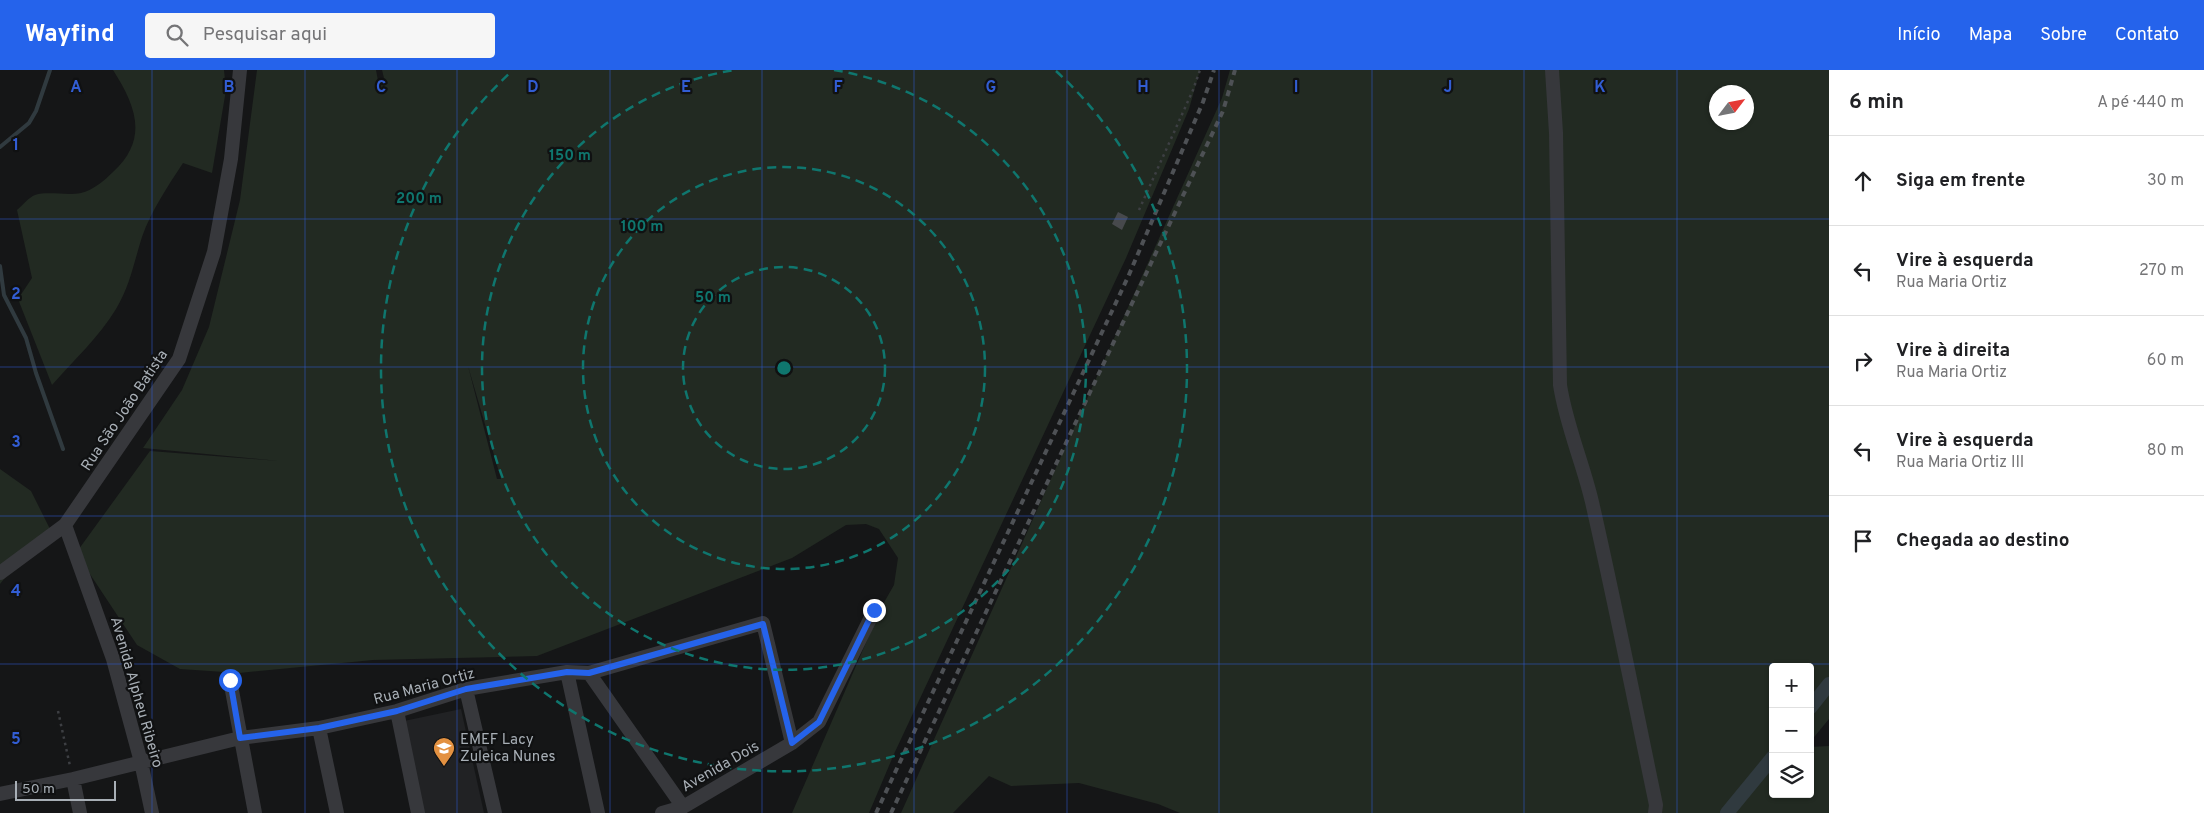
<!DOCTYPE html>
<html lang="pt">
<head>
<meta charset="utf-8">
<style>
  body { margin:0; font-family:Overpass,sans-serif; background:#f6f6f6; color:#202124 }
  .controls { position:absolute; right:15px; bottom:15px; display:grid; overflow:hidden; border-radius:5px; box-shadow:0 1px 4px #0004 }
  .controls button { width:45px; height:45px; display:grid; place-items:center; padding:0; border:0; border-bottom:1px solid #e0e0e0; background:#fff; color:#202124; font:25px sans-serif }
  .compass { position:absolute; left:1709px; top:15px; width:45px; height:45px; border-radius:50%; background:#fff; box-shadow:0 1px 4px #0004; rotate:58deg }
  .scale { position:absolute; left:15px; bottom:12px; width:101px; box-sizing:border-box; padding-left:5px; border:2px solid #a8afb6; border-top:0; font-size:14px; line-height:18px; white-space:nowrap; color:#a8afb6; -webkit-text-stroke:4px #101112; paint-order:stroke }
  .stop { position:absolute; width:15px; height:15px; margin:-11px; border:4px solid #2563eb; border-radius:50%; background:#fff }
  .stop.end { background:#2563eb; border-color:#fff; box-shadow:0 1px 5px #0008 }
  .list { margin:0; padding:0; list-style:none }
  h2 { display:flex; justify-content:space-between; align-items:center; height:65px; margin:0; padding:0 20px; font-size:21px }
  h2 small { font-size:16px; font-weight:400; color:#757577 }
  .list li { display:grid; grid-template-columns:32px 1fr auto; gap:15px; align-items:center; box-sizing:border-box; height:90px; padding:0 20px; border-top:1px solid #e0e0e0 }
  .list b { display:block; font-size:19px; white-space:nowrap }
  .list p { margin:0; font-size:16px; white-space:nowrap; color:#757577 }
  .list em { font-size:16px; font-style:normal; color:#757577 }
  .icon { flex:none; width:28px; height:28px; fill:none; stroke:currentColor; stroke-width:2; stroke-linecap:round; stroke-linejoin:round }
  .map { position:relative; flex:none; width:1829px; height:743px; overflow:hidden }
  header { display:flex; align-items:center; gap:30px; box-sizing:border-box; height:70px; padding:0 25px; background:#2563eb; color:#fff }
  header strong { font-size:24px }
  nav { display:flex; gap:28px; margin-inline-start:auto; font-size:18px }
  .search { width:350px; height:45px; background:#f6f6f6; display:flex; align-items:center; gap:12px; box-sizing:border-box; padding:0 18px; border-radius:5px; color:#757577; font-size:19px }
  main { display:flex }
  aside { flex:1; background:#fff }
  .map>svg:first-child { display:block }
</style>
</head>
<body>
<header>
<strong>Wayfind</strong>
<div class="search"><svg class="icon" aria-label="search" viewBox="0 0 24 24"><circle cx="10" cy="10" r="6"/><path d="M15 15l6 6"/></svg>Pesquisar aqui</div>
<nav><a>Início</a><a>Mapa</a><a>Sobre</a><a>Contato</a></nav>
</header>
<main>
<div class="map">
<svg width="1829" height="743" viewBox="0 0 1829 743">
  <rect width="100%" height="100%" fill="#151617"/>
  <path fill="#212224" d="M461,639L484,743H424L404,651Z"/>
  <path fill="#222a22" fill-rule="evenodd" d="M113,0H224L226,20L212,103L183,93C168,116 151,141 142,167C134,192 130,216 116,239C99,267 74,290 52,315L18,229L32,208L17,140C22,136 29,127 35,125C49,121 66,126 81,123C92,121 105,110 113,102C149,69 136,36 113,0Z
    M257,0H376L379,16L385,12L382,0H1200L1189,39L1126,188L894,684L869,743H792L882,536L894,515L898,488L879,459L866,454L846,455L792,488L537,586L373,590L239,603L180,599L137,575L76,483L150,381L279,391L143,378L182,320L209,257L240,130ZM468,296L501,409H497Z
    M1230,0H1829V649L1810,672V597H1773V724H1810V677L1829,676V743H1180L1158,734L1079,713L1011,716L989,706L953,743H901L1222,28ZM1716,22H1746V52H1716Z
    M0,399L31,421L55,469L17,493L0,514Z"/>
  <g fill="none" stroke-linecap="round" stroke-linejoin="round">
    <path stroke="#303a3f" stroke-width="4" d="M0,77L29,53L36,41L50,0
      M0,196L4,225L26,268L36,303L63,379"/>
    <path stroke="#303a3f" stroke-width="14" d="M1810,638L1829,614
      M1727,743L1773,687"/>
  </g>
  <path fill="#47494c" d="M1118,142L1128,147L1122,160L1112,154Z"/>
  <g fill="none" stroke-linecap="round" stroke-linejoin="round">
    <path stroke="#3d3f43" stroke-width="2.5" stroke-dasharray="2.5 4" stroke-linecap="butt" d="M1139,140L1193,20L1200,0
      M58,641L70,696"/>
    <path stroke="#37383c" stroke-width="14" d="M1552,0L1556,63L1560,315C1566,355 1583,393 1592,432C1615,533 1635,634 1656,735L1655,743
      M65,455L113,589L141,692L152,743
      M0,503L65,455L179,289L214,182L231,89L240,0
      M567,602L598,743
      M589,603L683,737
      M230,610L255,743
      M466,619L495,743
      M397,641L418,743
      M319,658L337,743
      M73,709L80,743
      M0,724L73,709L240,668L319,658L397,641L466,619L567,602L589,603L763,553L792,673
      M662,743L683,737L792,673L819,652L874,541"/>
    <path stroke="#4e5155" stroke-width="4" stroke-dasharray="6 5" stroke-linecap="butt" d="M876,743L1128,207L1203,32L1214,0
      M891,743L1223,41L1235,0"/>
  </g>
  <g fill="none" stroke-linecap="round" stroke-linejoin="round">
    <path stroke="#2563eb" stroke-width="6" d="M230,610L240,668L319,658L397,641L466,619L567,602L589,603L763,554L792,673L819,652L874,540"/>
  </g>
  <path fill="none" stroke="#325dd3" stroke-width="1" stroke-opacity="0.55" d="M152,0V743M305,0V743M457,0V743M610,0V743M762,0V743M914,0V743M1067,0V743M1219,0V743M1372,0V743M1524,0V743M1677,0V743M0,149H1829M0,297H1829M0,446H1829M0,594H1829"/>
  <g fill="none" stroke="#0f766e" stroke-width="2.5" stroke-dasharray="9 6">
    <circle cx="784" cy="298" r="101"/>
    <circle cx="784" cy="298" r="201"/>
    <path d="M834 0A302 302 0 1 1 734 0"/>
    <path d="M1056 1A403 403 0 1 1 512 1"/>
  </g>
  <defs>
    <g id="school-pin" transform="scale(1.125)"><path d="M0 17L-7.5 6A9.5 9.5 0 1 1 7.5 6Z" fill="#e39141" stroke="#101112"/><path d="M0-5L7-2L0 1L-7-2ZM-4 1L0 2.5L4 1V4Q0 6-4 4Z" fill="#fff"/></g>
  </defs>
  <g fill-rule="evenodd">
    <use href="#school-pin" x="444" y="678"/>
  </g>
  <g text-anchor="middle" stroke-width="4.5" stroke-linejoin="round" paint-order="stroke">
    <g font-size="15" fill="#a8afb6" stroke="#101112">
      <text transform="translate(124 340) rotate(-56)" y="5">Rua São João Batista</text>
      <text transform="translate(424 616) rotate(-15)" y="5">Rua Maria Ortiz</text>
      <text transform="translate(137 622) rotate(74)" y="5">Avenida Alpheu Ribeiro</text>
      <text transform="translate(720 696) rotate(-30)" y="5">Avenida Dois</text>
    </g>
    <g font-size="15" fill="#a8afb6" stroke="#101112" text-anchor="start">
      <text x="460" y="674">EMEF Lacy<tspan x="460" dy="17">Zuleica Nunes</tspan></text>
    </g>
  </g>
  <g font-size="16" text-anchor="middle" font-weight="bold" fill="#325dd3" stroke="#101112" stroke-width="4.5" stroke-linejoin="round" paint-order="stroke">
    <text x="76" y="22">A</text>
    <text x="229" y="22">B</text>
    <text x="381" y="22">C</text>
    <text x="533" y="22">D</text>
    <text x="686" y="22">E</text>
    <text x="838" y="22">F</text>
    <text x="991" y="22">G</text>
    <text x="1143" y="22">H</text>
    <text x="1296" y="22">I</text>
    <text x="1448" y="22">J</text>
    <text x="1600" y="22">K</text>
    <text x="16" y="80">1</text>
    <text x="16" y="229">2</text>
    <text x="16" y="377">3</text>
    <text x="16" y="526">4</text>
    <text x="16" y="674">5</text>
  </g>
  <circle cx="784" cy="298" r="8" fill="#0f766e" stroke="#101112" stroke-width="2.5"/>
  <g font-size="15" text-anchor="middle" font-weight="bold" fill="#0f766e" stroke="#101112" stroke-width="4.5" stroke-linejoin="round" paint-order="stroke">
    <text x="570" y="90">150 m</text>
    <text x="419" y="133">200 m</text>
    <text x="642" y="161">100 m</text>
    <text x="713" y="232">50 m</text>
  </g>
</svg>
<div class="controls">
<button>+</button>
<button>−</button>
<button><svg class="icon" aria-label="layers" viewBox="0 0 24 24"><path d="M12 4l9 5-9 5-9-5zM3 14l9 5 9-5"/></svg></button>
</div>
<svg class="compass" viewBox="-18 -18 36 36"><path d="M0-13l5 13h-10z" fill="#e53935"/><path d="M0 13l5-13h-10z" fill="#757577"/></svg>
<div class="scale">50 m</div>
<div class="stop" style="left:230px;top:610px"></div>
<div class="stop end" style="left:874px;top:540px"></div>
</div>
<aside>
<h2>6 min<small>A pé · 440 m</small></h2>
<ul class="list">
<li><svg class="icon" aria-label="ahead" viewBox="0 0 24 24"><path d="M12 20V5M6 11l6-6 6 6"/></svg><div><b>Siga em frente</b></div><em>30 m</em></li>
<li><svg class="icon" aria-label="left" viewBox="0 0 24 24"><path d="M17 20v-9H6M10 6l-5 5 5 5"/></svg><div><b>Vire à esquerda</b><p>Rua Maria Ortiz</p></div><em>270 m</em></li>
<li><svg class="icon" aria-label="right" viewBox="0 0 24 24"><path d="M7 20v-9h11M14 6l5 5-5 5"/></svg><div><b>Vire à direita</b><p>Rua Maria Ortiz</p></div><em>60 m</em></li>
<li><svg class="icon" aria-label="left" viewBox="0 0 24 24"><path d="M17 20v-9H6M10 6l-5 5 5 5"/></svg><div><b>Vire à esquerda</b><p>Rua Maria Ortiz III</p></div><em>80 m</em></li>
<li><svg class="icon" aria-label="arrive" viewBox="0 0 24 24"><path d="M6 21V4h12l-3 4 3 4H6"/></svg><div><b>Chegada ao destino</b></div></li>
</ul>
</aside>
</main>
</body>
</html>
